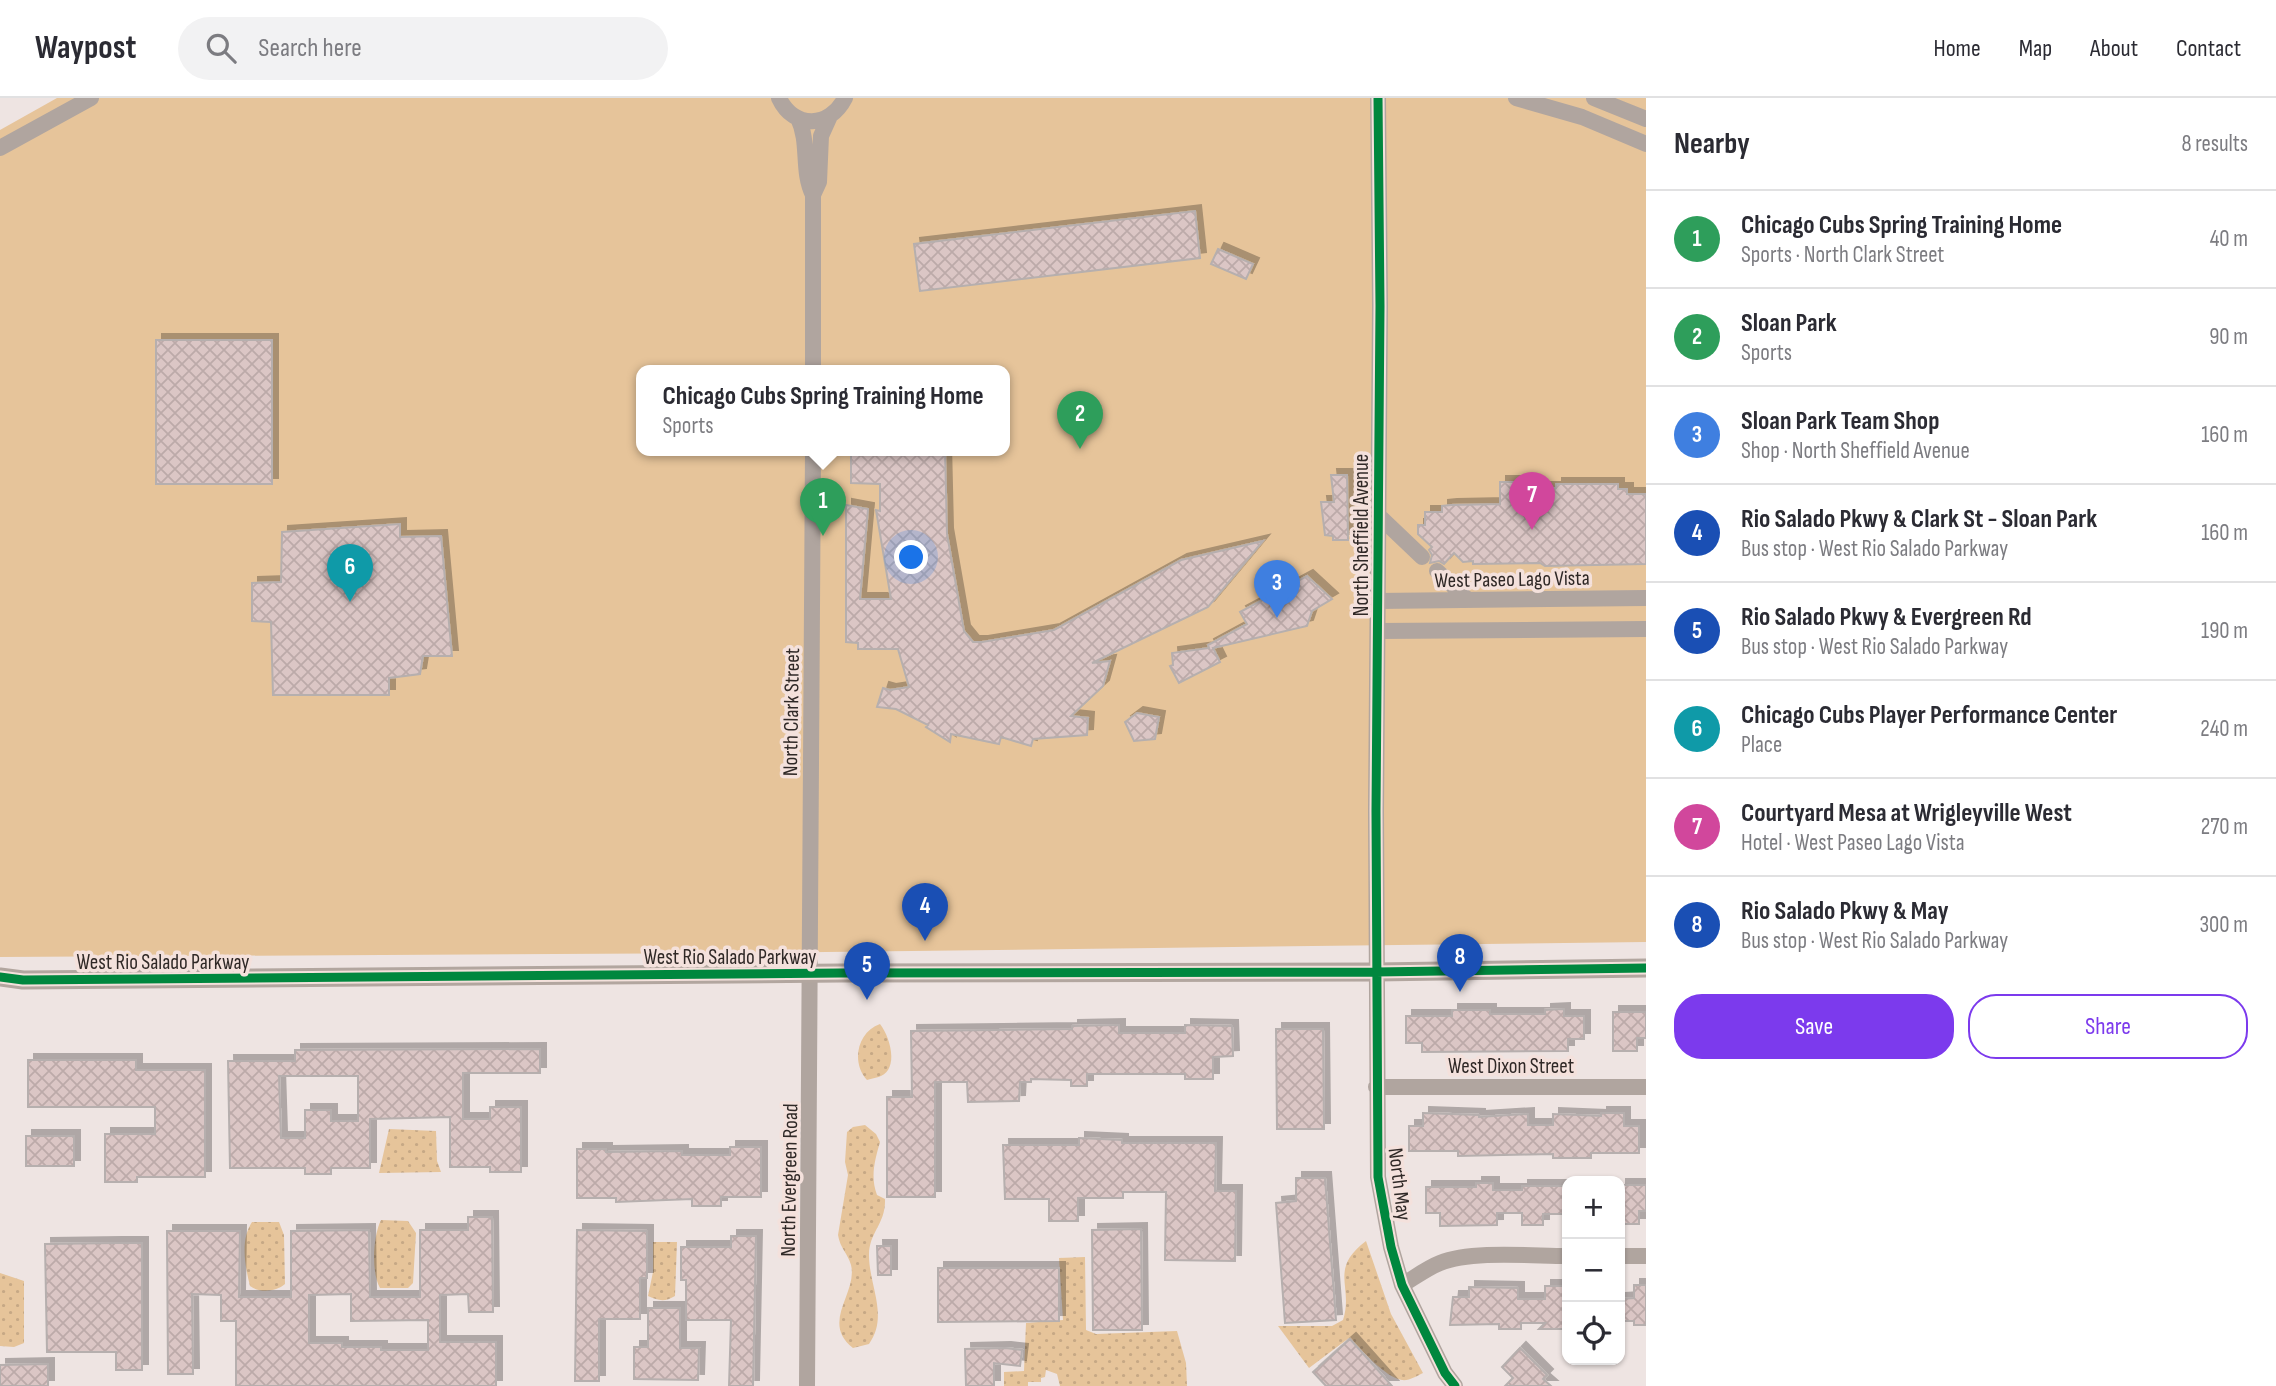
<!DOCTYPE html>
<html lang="en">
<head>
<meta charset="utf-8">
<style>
  body { margin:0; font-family:"Sofia Sans Condensed",sans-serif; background:#f2f2f3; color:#2b2b33 }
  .controls { position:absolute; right:21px; bottom:21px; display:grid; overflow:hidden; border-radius:14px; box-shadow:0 2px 5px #0004 }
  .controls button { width:63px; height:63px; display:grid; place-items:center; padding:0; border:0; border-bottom:2px solid #e1e1e2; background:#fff; color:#2b2b33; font:35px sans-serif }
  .you { position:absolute; left:912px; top:460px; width:24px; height:24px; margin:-18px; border:5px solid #fff; border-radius:50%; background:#1a73e8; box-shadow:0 0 0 10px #1a73e833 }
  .badge { display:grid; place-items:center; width:46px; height:46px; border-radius:50%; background:#7c3aed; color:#fff; font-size:23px; font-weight:700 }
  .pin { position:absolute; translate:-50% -58px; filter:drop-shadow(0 2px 4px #0008) }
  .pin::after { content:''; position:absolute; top:37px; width:24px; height:21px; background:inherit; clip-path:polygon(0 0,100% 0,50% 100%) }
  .popup { position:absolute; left:636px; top:267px; width:374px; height:91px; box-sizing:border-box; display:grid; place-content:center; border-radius:14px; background:#fff; filter:drop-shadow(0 2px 5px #0005); font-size:23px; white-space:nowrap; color:#7c7c81 }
  .popup b { font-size:26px; color:#2b2b33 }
  .popup::after { content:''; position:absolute; left:50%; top:100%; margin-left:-14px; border:14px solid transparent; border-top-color:#fff }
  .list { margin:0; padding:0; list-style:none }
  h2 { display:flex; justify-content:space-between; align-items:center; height:91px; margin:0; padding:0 28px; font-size:30px }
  h2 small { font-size:23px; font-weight:400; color:#7c7c81 }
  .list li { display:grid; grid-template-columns:46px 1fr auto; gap:21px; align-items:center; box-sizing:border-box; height:98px; padding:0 28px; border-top:2px solid #e1e1e2 }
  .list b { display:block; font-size:26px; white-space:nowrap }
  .list p { margin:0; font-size:23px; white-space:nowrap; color:#7c7c81 }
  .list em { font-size:23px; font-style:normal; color:#7c7c81 }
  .actions { display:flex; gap:14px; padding:21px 28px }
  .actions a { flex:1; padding:16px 0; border:2px solid #7c3aed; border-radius:28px; text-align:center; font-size:24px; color:#7c3aed }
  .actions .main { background:#7c3aed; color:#fff }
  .icon { flex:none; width:38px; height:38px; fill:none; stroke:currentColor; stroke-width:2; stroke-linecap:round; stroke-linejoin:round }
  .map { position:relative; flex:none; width:1646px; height:1288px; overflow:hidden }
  header { display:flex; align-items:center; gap:42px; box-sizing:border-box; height:98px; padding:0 35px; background:#fff; border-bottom:2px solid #e1e1e2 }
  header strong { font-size:33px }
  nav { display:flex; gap:38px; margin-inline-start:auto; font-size:24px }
  .search { width:490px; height:63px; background:#f2f2f3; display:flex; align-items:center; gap:18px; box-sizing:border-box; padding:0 24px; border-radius:38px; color:#7c7c81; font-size:26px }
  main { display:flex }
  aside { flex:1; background:#fff }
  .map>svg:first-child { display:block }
</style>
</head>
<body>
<header>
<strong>Waypost</strong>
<div class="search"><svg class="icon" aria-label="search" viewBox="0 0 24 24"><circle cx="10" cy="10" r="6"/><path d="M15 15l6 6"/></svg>Search here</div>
<nav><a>Home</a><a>Map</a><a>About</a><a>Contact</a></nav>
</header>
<main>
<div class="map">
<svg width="1646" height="1288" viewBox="0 0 1646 1288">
  <defs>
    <pattern id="park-dots" width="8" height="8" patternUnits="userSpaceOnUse" patternTransform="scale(1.75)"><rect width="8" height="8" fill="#e6c49a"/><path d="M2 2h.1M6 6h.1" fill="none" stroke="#c6a885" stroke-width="1.8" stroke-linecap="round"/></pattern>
    <pattern id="building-cross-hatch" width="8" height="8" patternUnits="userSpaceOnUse" patternTransform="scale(1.75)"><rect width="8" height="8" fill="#dbc6c5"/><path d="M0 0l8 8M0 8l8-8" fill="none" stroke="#bcaaa9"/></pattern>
    <filter id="shadow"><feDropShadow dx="6" dy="-6" stdDeviation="0" flood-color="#0004"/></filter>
  </defs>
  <rect width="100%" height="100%" fill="#eee4e2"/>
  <path fill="url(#park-dots)" d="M880,926C888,936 896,959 888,972C884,979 874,980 867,982C851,965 857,934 880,926Z
    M865,1027L876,1036L880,1044C875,1062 870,1078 877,1097L885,1101C886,1126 869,1134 869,1157C869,1188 889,1218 869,1246L853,1250C820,1224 858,1195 851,1167C848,1156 840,1150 838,1137L848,1077L845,1064L847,1034L853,1029Z
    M389,1031L436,1033L437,1063L441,1074L379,1075Z
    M381,1122L408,1123L416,1135L413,1185L408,1190H380C371,1174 373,1138 381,1122Z
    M252,1124H279L284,1137L285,1186C276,1194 259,1195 250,1188C245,1168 240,1142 252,1124Z
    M1366,1143L1391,1216L1423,1275C1417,1278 1409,1283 1402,1282C1386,1280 1361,1251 1349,1240L1309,1270L1278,1228H1332L1343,1222C1354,1188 1328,1172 1366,1143Z
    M653,1144H677L675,1198C665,1204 659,1203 648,1198L653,1174Z
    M1085,1159L1086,1232L1096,1236L1177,1233L1186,1265L1187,1288H1060L1057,1276L1046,1272L1045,1279L1041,1280V1284H1028V1288H1004V1274L1024,1273L1026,1225L1063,1222L1059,1160Z
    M0,1175L24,1183V1245L14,1249L0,1248Z"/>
  <path fill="#e6c49a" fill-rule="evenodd" d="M57,0H1646V844L742,855L0,859V32ZM641,272H1005V352H641Z"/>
  <path fill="url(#building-cross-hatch)" stroke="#b6afae" stroke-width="2" fill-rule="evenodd" filter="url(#shadow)" d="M1195,113L1200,160L920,193L914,146Z
    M1218,151L1253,166L1246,181L1211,166Z
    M156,242H272V386H156Z
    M851,352H945L947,436L964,533L973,544H982L1054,532L1181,462L1263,443L1208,509L1092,565L1110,563L1103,588L1071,618L1088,620L1087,637L1033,641L1031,648L1001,639L999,646L951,636L950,644L926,629L928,627L896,611L877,609L883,590L890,592L909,589L898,551H858V545L846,544V407L868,411L860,501H891L876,412L880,413V386L851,385Z
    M1331,377H1347L1348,442H1333V438L1325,437L1321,404H1334Z
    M1500,384H1525V390H1556V386H1618V391H1627V396H1646V466L1545,468L1540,465L1473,466V463L1463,464L1454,455L1444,466L1439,463L1430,465L1432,457L1429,452L1432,449L1418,436V427H1425V414H1442V408L1451,407L1500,406Z
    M400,426V439L441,438L452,558H423L420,576L389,580V597H273L271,524L252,523V485L281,484L282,434Z
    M1307,478L1332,501L1312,513L1307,528L1213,550L1220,564L1179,585L1170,568L1173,567L1172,555L1209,550L1208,547L1247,526L1240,514Z
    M1137,615L1159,619L1155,641L1134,643L1125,624Z
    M1564,911V918H1584V941H1568V953L1422,954V945H1406V918H1452V912H1490V916H1545V912Z
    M1613,914H1646V940H1637V953H1613Z
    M1119,927V935H1185V927L1232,928L1233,958L1213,959V981H1185V976H1087V988H1071V982L1031,981V984H1020L1019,1003L968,1004L967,984H935V1099H887V999H912L911,933L1072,931V928Z
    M1276,931H1323L1324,1031H1277Z
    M540,951V975H463V1021H490V1009H521V1074H490V1069H450V1019L370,1021V1070H331V1076H305V1070H230L228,963H295V952ZM279,978H358V1023H331V1012H305V1040H281Z
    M28,962H136V972H205V1079H137V1084H105V1036H155V1009H28Z
    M1423,1015L1479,1017V1019L1528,1016V1027H1553V1016L1601,1018V1015H1624V1028H1639V1055H1591V1060H1553V1056L1458,1058V1053H1409V1028H1423Z
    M26,1038H74V1068H26Z
    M1079,1040L1122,1042V1045H1216L1215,1093H1236L1235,1163L1165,1162L1166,1094H1123V1100H1078V1123H1049V1101H1005L1003,1047H1079Z
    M730,1049H761V1099H721V1108H692V1101L616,1104V1100H577V1051H606V1054L682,1053V1057H730Z
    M1296,1080H1325L1336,1222L1285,1225L1276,1105L1296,1103Z
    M1476,1085H1493V1092H1522V1088H1567V1116H1543V1127H1522V1115H1497V1127L1440,1128V1115H1426V1089H1476Z
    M1620,1087H1646V1113H1639V1126H1620Z
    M468,1119H492L493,1214H469L468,1196L440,1197V1244H496V1288H236V1223H221V1197L192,1196L193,1276H168L167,1133H240L239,1199H291V1133L369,1132L370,1199H420V1132H468ZM351,1196V1223L428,1222V1252H381V1249H342V1245H309V1197Z
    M1141,1131L1142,1232H1093L1092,1132Z
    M577,1132L647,1133V1180H640V1221H599V1283H575Z
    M731,1138H756L753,1288H729L731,1222H686V1182H681V1149H731Z
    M116,1145H142V1272H116V1254H47L45,1146Z
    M877,1148H891V1177H878Z
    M938,1170H1059V1223L938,1224Z
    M1634,1187H1646V1227H1634V1223H1620V1201L1634,1200Z
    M1545,1188H1565V1201H1567L1566,1231H1539L1545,1225H1521V1231H1499V1226L1450,1227L1453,1199H1469V1189L1518,1190V1201H1545Z
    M648,1210H680V1250H699L698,1282L634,1281V1249H648Z
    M1350,1241L1392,1288H1326L1313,1274Z
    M1005,1250L1022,1252L1020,1268L994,1265V1288H966L965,1251Z
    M1520,1250L1547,1277L1543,1281L1551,1288H1505L1513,1280L1502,1269Z
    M48,1266V1288H0V1267Z"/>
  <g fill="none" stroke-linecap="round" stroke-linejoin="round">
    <path stroke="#b0a59f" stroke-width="16" d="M779,0C794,32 830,30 845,0
      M1378,0L1380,208L1376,713L1378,1079L1391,1149L1402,1187L1445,1275L1455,1288
      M1516,0L1582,19L1646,46
      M1594,0L1646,21
      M798,20C810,45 801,73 813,97
      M0,50L91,0
      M813,272V97L819,84L821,38L830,18
      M1379,418L1422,459
      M1437,473L1468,502
      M1378,503L1646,500
      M1378,533L1646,531
      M1376,989H1646
      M1620,1158H1646
      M1402,1187C1414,1180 1427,1170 1440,1165C1472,1152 1532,1158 1567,1158
      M807,1288L813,352"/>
    <path stroke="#b2a69f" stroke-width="19" d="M0,879L23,882L841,875L1376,874L1646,870"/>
    <g stroke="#f4e1dc" stroke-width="13">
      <path id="cycleway" d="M1378,0L1380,208L1376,713L1378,1079L1391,1149L1402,1187L1445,1275L1455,1288
        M0,879L23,882L841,875L1376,874L1646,870"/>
    </g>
    <use href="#cycleway" stroke="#00873e" stroke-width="9"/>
  </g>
  <g text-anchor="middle" stroke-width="7" stroke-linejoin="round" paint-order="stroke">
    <g font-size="21" fill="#2f2826" stroke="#f4e1dc">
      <text transform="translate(1361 437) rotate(-90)" y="7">North Sheffield Avenue</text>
      <text transform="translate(1512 481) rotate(-1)" y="7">West Paseo Lago Vista</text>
      <text transform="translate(791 614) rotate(-89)" y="7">North Clark Street</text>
      <text x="730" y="866">West Rio Salado Parkway</text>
      <text x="163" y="871">West Rio Salado Parkway</text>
      <text x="1511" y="975">West Dixon Street</text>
      <text transform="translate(789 1082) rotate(-89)" y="7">North Evergreen Road</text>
      <text transform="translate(1400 1086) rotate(83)" y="7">North May</text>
    </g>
  </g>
</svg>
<div class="controls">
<button>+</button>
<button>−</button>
<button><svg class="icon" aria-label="locate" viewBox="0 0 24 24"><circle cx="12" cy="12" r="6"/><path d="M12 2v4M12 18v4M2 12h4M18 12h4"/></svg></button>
</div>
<div class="you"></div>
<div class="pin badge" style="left:823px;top:438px;background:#2e9e5b">1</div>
<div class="popup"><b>Chicago Cubs Spring Training Home</b>Sports</div>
<div class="pin badge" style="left:1080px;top:351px;background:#2e9e5b">2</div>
<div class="pin badge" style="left:1277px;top:520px;background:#3f7fe0">3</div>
<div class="pin badge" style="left:925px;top:843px;background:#1a4fb4">4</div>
<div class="pin badge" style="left:867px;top:902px;background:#1a4fb4">5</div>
<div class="pin badge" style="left:350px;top:504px;background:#0f9aa8">6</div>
<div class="pin badge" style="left:1532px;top:432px;background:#d1479c">7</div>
<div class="pin badge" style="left:1460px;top:894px;background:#1a4fb4">8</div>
</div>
<aside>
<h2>Nearby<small>8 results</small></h2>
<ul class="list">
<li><span class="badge" style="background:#2e9e5b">1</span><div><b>Chicago Cubs Spring Training Home</b><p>Sports · North Clark Street</p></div><em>40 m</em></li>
<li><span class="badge" style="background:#2e9e5b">2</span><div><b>Sloan Park</b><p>Sports</p></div><em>90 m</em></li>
<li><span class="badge" style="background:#3f7fe0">3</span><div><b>Sloan Park Team Shop</b><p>Shop · North Sheffield Avenue</p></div><em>160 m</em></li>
<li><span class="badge" style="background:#1a4fb4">4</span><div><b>Rio Salado Pkwy &amp; Clark St - Sloan Park</b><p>Bus stop · West Rio Salado Parkway</p></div><em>160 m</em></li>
<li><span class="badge" style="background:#1a4fb4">5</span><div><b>Rio Salado Pkwy &amp; Evergreen Rd</b><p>Bus stop · West Rio Salado Parkway</p></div><em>190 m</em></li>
<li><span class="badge" style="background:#0f9aa8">6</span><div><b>Chicago Cubs Player Performance Center</b><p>Place</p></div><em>240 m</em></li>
<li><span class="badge" style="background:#d1479c">7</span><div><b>Courtyard Mesa at Wrigleyville West</b><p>Hotel · West Paseo Lago Vista</p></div><em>270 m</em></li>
<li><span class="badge" style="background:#1a4fb4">8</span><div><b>Rio Salado Pkwy &amp; May</b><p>Bus stop · West Rio Salado Parkway</p></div><em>300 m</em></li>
</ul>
<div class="actions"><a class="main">Save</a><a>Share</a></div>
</aside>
</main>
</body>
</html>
